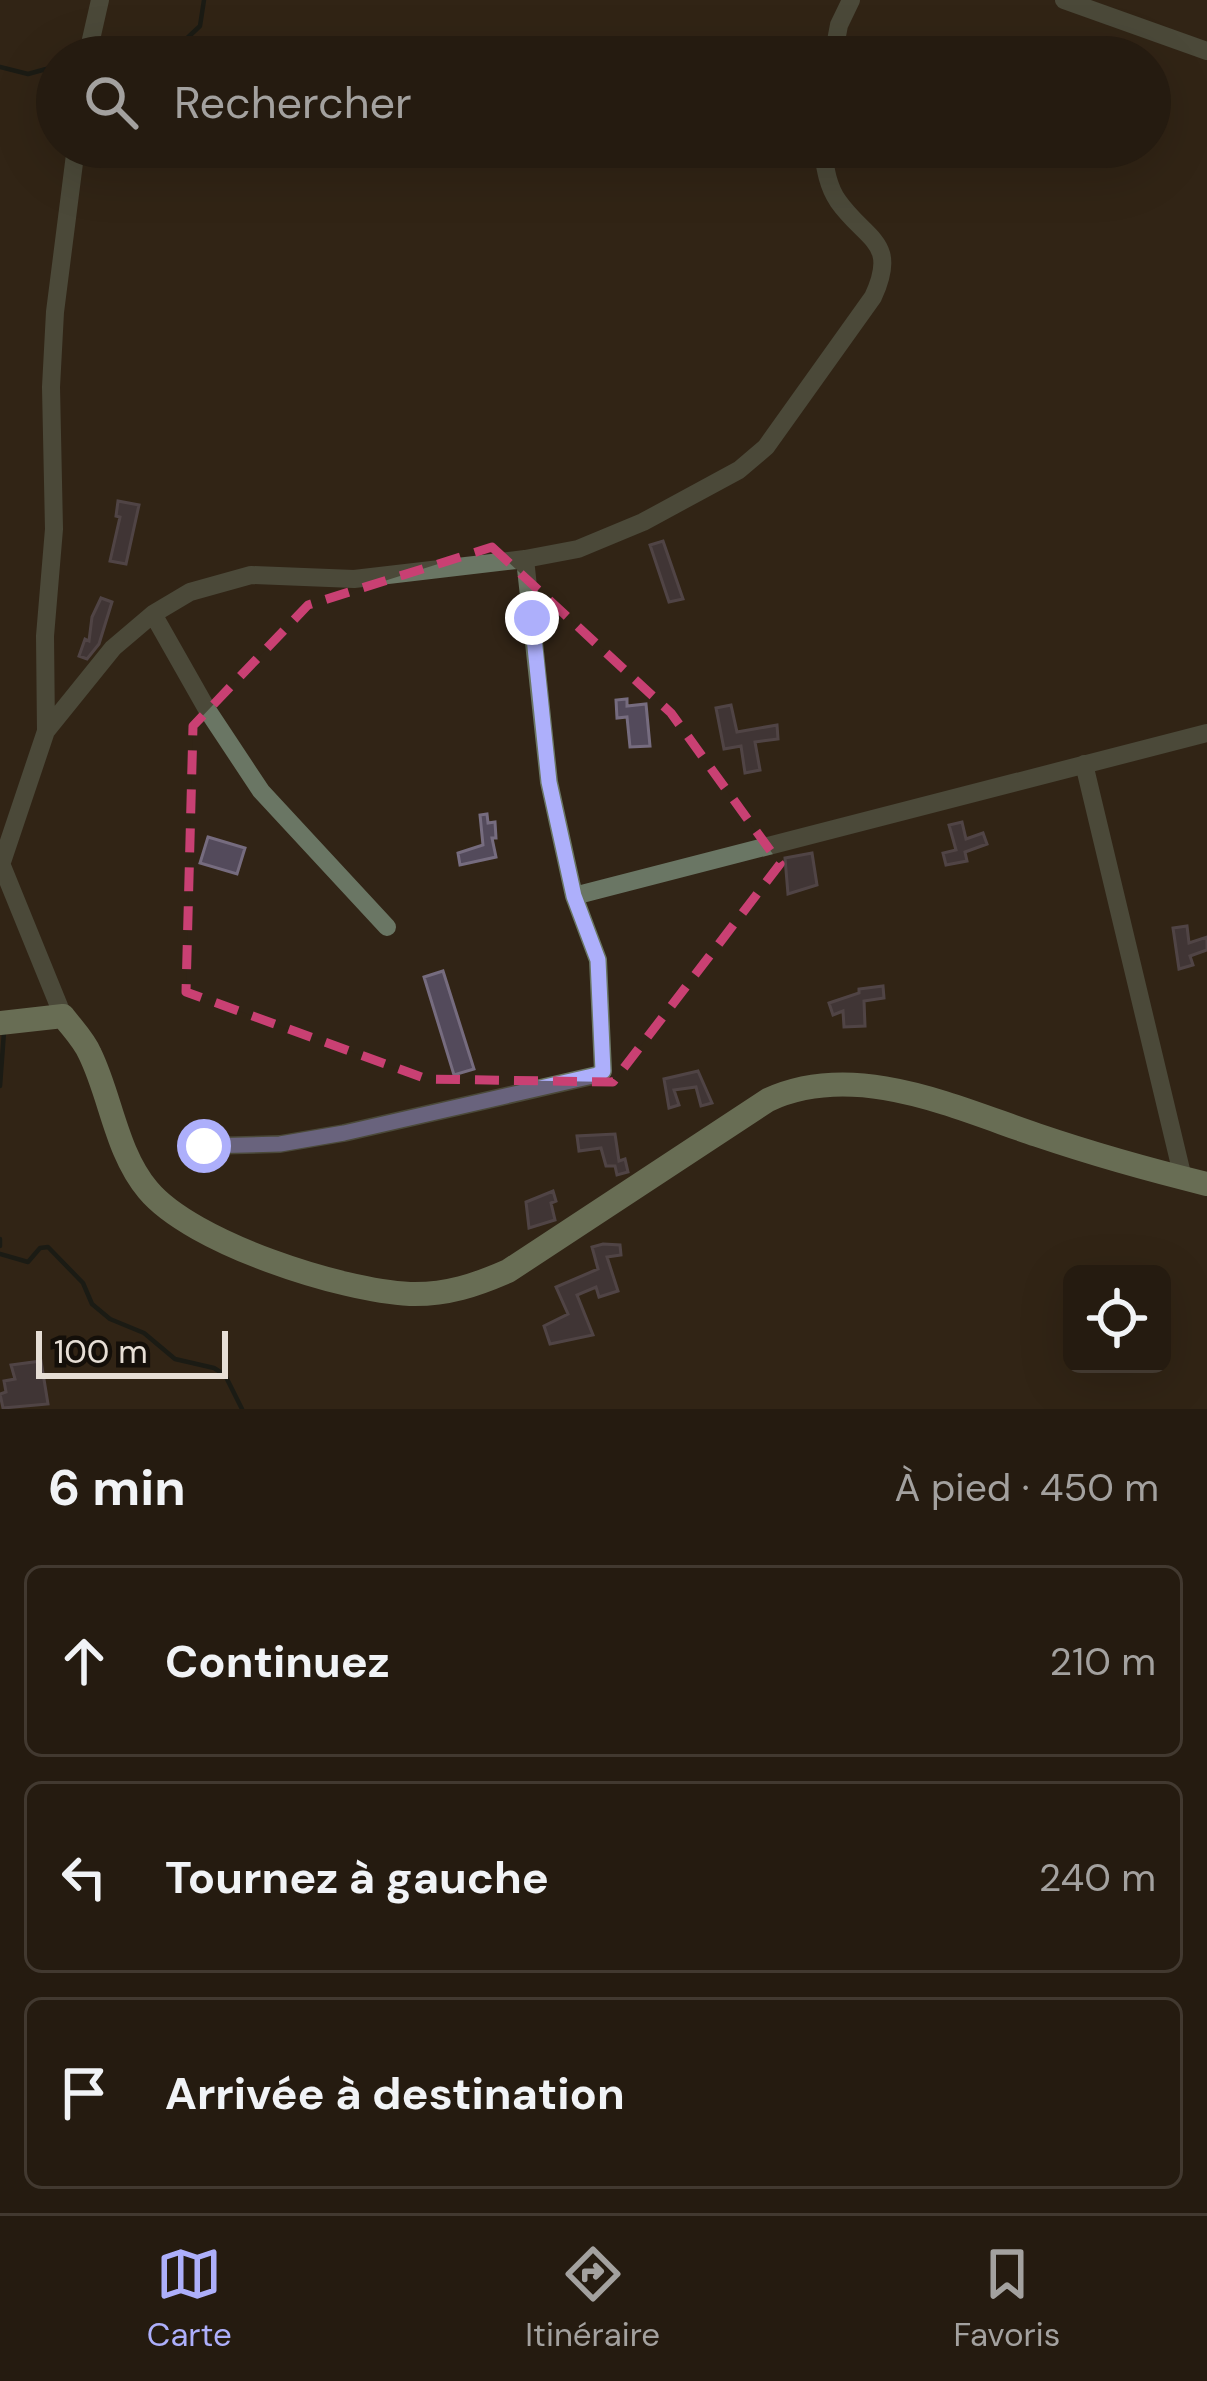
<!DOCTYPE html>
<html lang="fr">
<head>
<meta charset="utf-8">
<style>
  body { margin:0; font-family:"DM Sans",sans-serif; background:#31281e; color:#f1f3f6 }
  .controls { position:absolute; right:36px; bottom:36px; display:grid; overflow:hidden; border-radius:18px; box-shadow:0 12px 48px #0002 }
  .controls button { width:108px; height:108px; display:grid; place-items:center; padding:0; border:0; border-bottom:3px solid #423930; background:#251b10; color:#f1f3f6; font:60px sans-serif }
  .scale { position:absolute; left:36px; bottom:30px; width:192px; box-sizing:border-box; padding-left:12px; border:6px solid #e6ded5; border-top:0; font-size:33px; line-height:42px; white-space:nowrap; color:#e6ded5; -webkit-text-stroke:9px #140f09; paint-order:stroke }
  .stop { position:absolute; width:36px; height:36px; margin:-27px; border:9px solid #adaffb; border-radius:50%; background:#fff }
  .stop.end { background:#adaffb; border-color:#fff; box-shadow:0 3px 12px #0008 }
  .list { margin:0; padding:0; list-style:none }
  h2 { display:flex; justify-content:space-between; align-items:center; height:156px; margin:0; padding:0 48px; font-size:51px }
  h2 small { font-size:39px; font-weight:400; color:#a3a19f }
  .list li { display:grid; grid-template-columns:78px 1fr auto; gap:36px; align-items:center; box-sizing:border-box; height:192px; margin:0 24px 24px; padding:0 24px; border:3px solid #423930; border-radius:18px }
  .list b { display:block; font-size:45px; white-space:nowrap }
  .list em { font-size:39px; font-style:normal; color:#a3a19f }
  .icon { flex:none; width:66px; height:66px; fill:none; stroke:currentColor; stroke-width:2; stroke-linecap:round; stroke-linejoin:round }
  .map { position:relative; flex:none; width:1207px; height:1409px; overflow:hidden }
  .search { position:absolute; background:#251b10; box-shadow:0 12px 48px #0002; left:36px; right:36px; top:36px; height:132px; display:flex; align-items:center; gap:30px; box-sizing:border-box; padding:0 42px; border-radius:66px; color:#a3a19f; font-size:45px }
  .sheet { height:804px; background:#251b10 }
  nav { display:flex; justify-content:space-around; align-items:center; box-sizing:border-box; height:168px; border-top:3px solid #423930; background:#251b10; font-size:33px; color:#a3a19f }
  nav a { display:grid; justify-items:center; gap:6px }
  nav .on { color:#adaffb }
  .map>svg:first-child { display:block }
</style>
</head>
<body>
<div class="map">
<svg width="1207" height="1409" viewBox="0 0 1207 1409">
  <rect width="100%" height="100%" fill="#312416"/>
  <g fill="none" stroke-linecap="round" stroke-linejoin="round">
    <path stroke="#001112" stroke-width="4.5" d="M95,56L113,57
      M167,57L200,26L204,0
      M0,67L28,74L57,66
      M0,1086L4,1032
      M0,1239V1246
      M0,1254L28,1262L40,1248L48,1247L83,1283L92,1304L110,1319L144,1333L175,1359L214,1368L225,1375L242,1409"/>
  </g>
  <path fill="#534a5b" stroke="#766c7f" stroke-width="3" d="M118,501L139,505L126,564L110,561L120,517L116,516Z
    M663,541L683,599L669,602L650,545Z
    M101,598L112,602L99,644L87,659L79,656L85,639L89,641L92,617Z
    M627,699V706L646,704L650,746L630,747L627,717L617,718L616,700Z
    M731,705L737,732L777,725L778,739L755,742L760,770L745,773L741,746L724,749L716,708Z
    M487,814L488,823L495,822L496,838H492L496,857L460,865L458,853L483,845L480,815Z
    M962,822L966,839L983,833L987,844L965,852L967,861L946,865L943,853L956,850L949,825Z
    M208,837L245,848L237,874L200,863Z
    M812,853L817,885L788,894L785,858Z
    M1187,926L1189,943L1207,937V950L1190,956L1193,965L1179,969L1173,928Z
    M443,971L474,1069L454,1075L424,977Z
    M883,986L884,998L864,1001L865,1026L844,1027L843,1011L833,1015L829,1003L859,993V989Z
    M698,1071L712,1103L701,1106L696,1087L674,1090L679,1105L669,1108L664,1079Z
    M615,1134L619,1161L625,1159L628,1172L617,1175L615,1166H606L601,1148L579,1151L577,1136Z
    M553,1191L556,1201L551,1203L555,1220L529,1228L526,1202Z
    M603,1244L620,1245L621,1255L607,1257L618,1291L599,1297L596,1287L577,1295L593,1335L550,1344L544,1326L568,1314L556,1287L598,1269L592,1247Z
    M41,1361L48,1404L3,1408L0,1394L6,1392L4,1381L15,1379L11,1365Z"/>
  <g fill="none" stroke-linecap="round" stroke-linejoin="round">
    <path stroke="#6a7664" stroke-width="18" d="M1064,0L1207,51
      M87,57L100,0
      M833,57L839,25L851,0
      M153,614L208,711L261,791L387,927
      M46,731L45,636L54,529L51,387L55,312L76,147
      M1084,764L1183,1178
      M2,866L63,1016
      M0,868L46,731L113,648L153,614L190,592L251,575L354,579L525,559L578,549L643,522L739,470L766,447L873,297C899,241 866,241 838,201C827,185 825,166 822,147
      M574,896L1207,733
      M204,1146L280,1144L344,1133L597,1075L603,1071L598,960L574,896L549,782L525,559"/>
    <path stroke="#acc6a0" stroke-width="24" d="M0,1023L63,1016C72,1028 84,1040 90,1054C111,1097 116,1152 148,1190C192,1243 342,1291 410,1294C447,1295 476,1285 508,1271L768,1100C855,1060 954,1107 1037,1135C1093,1154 1150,1170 1207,1184"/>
  </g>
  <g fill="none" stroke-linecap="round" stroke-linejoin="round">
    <path stroke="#adaffb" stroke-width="15" d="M204,1146L280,1144L344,1133L597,1075L603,1071L598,960L574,896L549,782L532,618"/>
  </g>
  <path d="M0 0H1207V1409H0ZM492,547L671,713L780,864L613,1082L427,1079L186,992L193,726L308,605Z" fill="#312416" fill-opacity=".55" fill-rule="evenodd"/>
  <path fill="none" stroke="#c94073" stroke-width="9" stroke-dasharray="24 15" stroke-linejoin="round" d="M492,547L671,713L780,864L613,1082L427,1079L186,992L193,726L308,605Z"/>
</svg>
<div class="controls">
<button><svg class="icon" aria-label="locate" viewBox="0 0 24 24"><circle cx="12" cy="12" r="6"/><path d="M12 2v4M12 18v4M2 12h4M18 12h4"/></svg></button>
</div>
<div class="scale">100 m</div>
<div class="stop" style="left:204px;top:1146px"></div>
<div class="stop end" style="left:532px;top:618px"></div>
<div class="search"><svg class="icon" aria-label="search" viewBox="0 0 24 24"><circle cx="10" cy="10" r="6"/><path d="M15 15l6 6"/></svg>Rechercher</div>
</div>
<section class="sheet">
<h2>6 min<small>À pied · 450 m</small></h2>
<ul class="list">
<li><svg class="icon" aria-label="ahead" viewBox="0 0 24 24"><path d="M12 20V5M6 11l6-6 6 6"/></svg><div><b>Continuez</b></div><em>210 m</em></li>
<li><svg class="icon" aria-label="left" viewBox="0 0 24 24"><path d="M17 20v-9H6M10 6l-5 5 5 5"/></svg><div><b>Tournez à gauche</b></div><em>240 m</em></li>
<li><svg class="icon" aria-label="arrive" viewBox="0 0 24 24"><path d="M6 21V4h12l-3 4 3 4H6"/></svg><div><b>Arrivée à destination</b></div></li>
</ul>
</section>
<nav>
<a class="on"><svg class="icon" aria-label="map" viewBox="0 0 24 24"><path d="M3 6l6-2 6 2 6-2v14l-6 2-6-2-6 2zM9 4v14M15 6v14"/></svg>Carte</a>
<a><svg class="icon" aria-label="directions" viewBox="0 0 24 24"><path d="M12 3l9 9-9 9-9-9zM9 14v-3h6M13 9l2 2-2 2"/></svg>Itinéraire</a>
<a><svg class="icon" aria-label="saved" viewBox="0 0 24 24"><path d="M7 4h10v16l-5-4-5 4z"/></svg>Favoris</a>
</nav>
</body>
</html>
